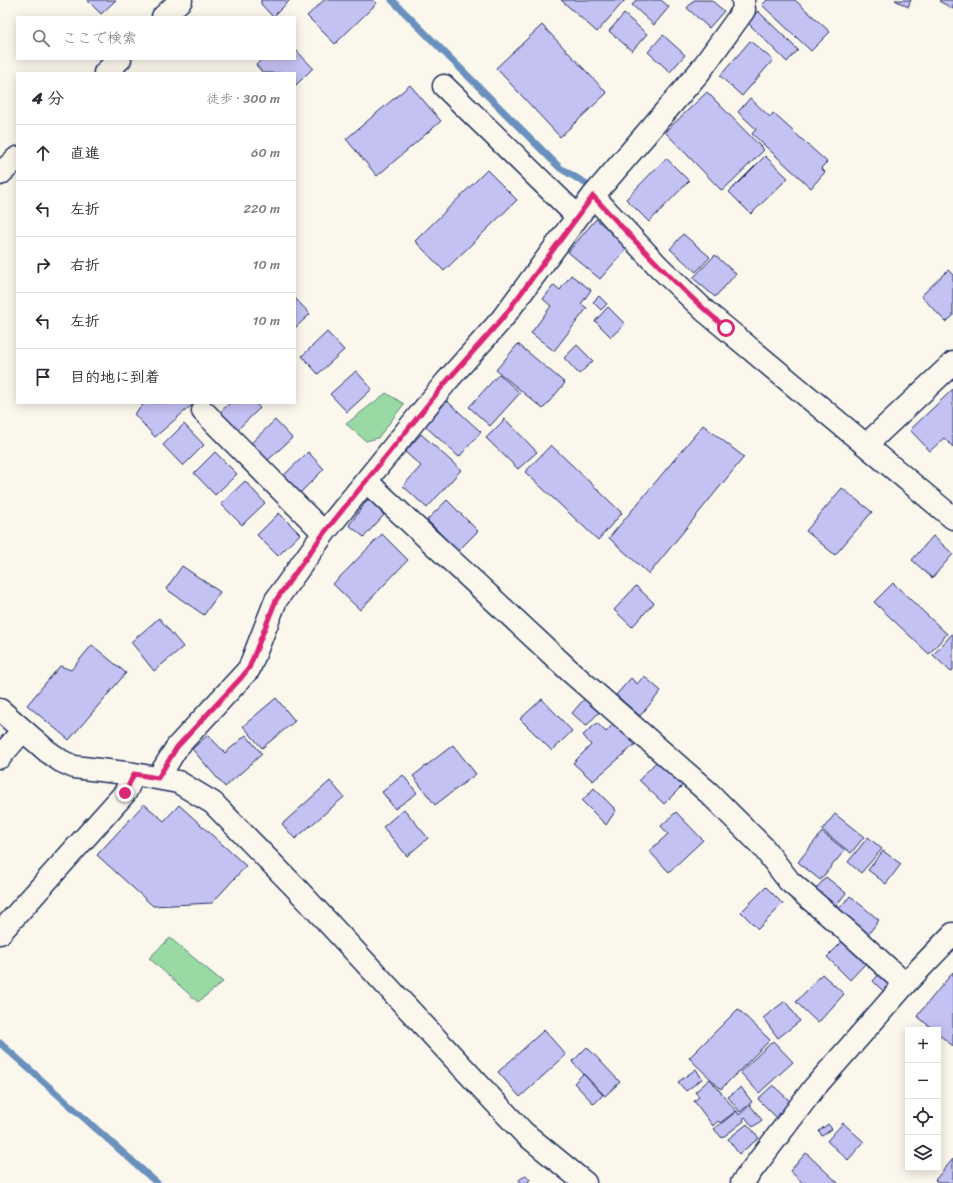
<!DOCTYPE html>
<html lang="ja">
<head>
<meta charset="utf-8">
<style>
  body { margin:0; font-family:Sriracha,"Klee One",sans-serif; background:#f7f7f7; color:#2b2b33 }
  .controls { position:absolute; right:12px; bottom:12px; display:grid; overflow:hidden; border-radius:0px; box-shadow:0 2px 10px #0003 }
  .controls button { width:36px; height:36px; display:grid; place-items:center; padding:0; border:0; border-bottom:1px solid #e1e1e2; background:#fff; color:#2b2b33; font:20px sans-serif }
  .stop { position:absolute; width:12px; height:12px; margin:-9px; border:3px solid #db2777; border-radius:50%; background:#fff }
  .stop.end { background:#db2777; border-color:#fff; box-shadow:0 1px 4px #0008 }
  .list { margin:0; padding:0; list-style:none }
  h2 { display:flex; justify-content:space-between; align-items:center; height:52px; margin:0; padding:0 16px; font-size:17px }
  h2 small { font-size:13px; font-weight:400; color:#7c7c81 }
  .list li { display:grid; grid-template-columns:26px 1fr auto; gap:12px; align-items:center; box-sizing:border-box; height:56px; padding:0 16px; border-top:1px solid #e1e1e2 }
  .list b { display:block; font-size:15px; white-space:nowrap }
  .list em { font-size:13px; font-style:normal; color:#7c7c81 }
  .icon { flex:none; width:22px; height:22px; fill:none; stroke:currentColor; stroke-width:2; stroke-linecap:round; stroke-linejoin:round }
  .map { position:relative; flex:none; width:953px; height:1183px; overflow:hidden }
  .search { position:absolute; background:#fff; box-shadow:0 2px 10px #0003; left:16px; top:16px; width:280px; height:44px; display:flex; align-items:center; gap:10px; box-sizing:border-box; padding:0 14px; border-radius:0px; color:#7c7c81; font-size:15px }
  .panel { position:absolute; background:#fff; box-shadow:0 2px 10px #0003; left:16px; top:72px; width:280px; height:332px; border-radius:0px }
  .map>svg:first-child { display:block }
</style>
</head>
<body>
<div class="map">
<svg width="953" height="1183" viewBox="0 0 953 1183">
  <rect width="100%" height="100%" fill="#fbf7ec"/>
  <filter id="ink" filterUnits="userSpaceOnUse"><feTurbulence type="fractalNoise" baseFrequency=".025" numOctaves="2"/><feDisplacementMap in="SourceGraphic" scale="8" xChannelSelector="R" yChannelSelector="G"/><feConvolveMatrix kernelMatrix="1 2 1 2 8 2 1 2 1" color-interpolation-filters="sRGB"/></filter>
  <g filter="url(#ink)">
    <path fill="#99daa4" stroke="#5a8481" d="M386,393L404,404L378,438L366,441L346,424Z
      M170,938L223,982L198,1002L149,958Z"/>
    <g fill="none" stroke-linecap="round" stroke-linejoin="round">
      <path stroke="#6a91bd" stroke-width="7" d="M392,0L560,168L585,183
        M0,1043L157,1183"/>
    </g>
    <path fill="#c4c1f3" stroke="#1b2f5e" d="M87,0H116L101,14Z
      M261,0H290L273,17L261,4Z
      M324,0H374L377,3L335,44L307,16Z
      M561,0H625L597,32Z
      M636,0H661L669,7L654,25L632,5Z
      M694,0H711L724,11L709,28L687,8Z
      M767,0H795L830,32L811,51L762,5Z
      M895,0H911L908,7Z
      M940,0H953V9L939,1Z
      M758,11L798,50L787,62L747,22Z
      M624,14L647,34L632,51L609,31Z
      M542,25L607,93L560,137L496,68Z
      M663,35L685,55L670,72L648,52Z
      M750,41L773,60L742,96L720,76Z
      M295,49L313,68L295,86V73H263L256,65L262,59H295Z
      M410,85L441,121L377,176L346,139Z
      M707,92L764,150L722,191L665,132Z
      M750,98L770,117L773,113L827,162L821,168L825,172L811,188L752,134L756,129L738,112Z
      M765,156L788,178L751,214L729,192Z
      M666,158L689,181L649,222L626,199Z
      M487,170L517,200L444,271L415,241Z
      M596,219L628,247L600,279L568,252Z
      M683,234L710,257L696,272L670,249Z
      M715,255L736,274L715,297L693,278Z
      M948,270L953,275V316L946,322L921,296Z
      M571,275L591,290L581,304L587,308L554,351L531,333L551,306L543,299L554,285L560,290Z
      M599,296L607,304L601,310L593,302Z
      M295,298L310,314L295,328Z
      M608,307L625,324L611,337L595,321Z
      M327,332L344,350L318,374L302,356Z
      M518,344L565,383L543,409L496,370Z
      M577,345L593,361L579,374L564,358Z
      M356,371L372,389L347,412L330,394Z
      M499,374L520,393L490,426L469,407Z
      M953,389V447L944,438L930,451L910,430Z
      M447,401L481,432L459,457L425,426Z
      M145,403H192L193,404L155,437L134,414Z
      M230,403H255L260,408L235,432L218,414Z
      M505,419L537,452L518,469L486,438Z
      M275,420L292,438L266,462L250,444Z
      M184,424L204,445L183,466L163,445Z
      M703,425L744,457L649,574L609,538Z
      M421,434L461,470L427,508L403,486L421,466L405,452Z
      M551,445L622,513L598,540L525,472Z
      M215,452L237,474L215,495L194,473Z
      M308,452L324,469L300,493L283,476Z
      M245,481L265,503L242,525L221,504Z
      M842,488L872,512L835,555L806,531Z
      M368,499L384,515L364,537L349,525Z
      M447,500L478,531L458,551L427,520Z
      M279,513L300,534L278,556L257,535Z
      M382,534L408,560L360,610L333,584Z
      M933,536L953,554L932,578L912,560Z
      M182,566L220,592L204,615L166,589Z
      M893,583L947,634L929,654L874,602Z
      M636,586L654,603L632,627L614,610Z
      M159,618L183,647L154,671L131,642Z
      M953,633V670L951,672L933,655Z
      M92,645L126,673L69,740L27,705L60,666L71,670Z
      M644,676L661,691L640,716L616,695L631,678L637,684Z
      M586,697L601,710L586,726L572,713Z
      M276,698L295,721L262,748L243,726Z
      M542,699L572,731L552,751L520,719Z
      M616,721L639,741L593,781L573,763L591,745L583,735L597,723L606,732Z
      M208,735L225,753L246,735L262,754L225,787L192,749Z
      M453,745L476,774L435,805L413,776Z
      M659,759L684,784L664,804L639,780Z
      M403,775L417,793L395,809L382,792Z
      M330,781L344,797L295,839L282,824Z
      M594,788L616,810L606,825L582,801Z
      M144,804L164,821L179,805L246,866L212,903L153,906L97,855Z
      M404,809L428,838L407,856L383,827Z
      M676,812L703,840L669,872L649,851L668,834L661,826Z
      M835,814L864,837L851,853L822,830Z
      M822,832L845,850L820,880L798,862Z
      M868,837L882,849L861,873L848,862Z
      M883,851L901,864L886,884L868,870Z
      M826,877L846,893L834,908L814,891Z
      M766,887L783,904L758,929L741,912Z
      M850,896L879,920L867,936L837,911Z
      M843,941L866,963L850,980L827,957Z
      M881,972L891,981L883,991L873,981Z
      M953,972V1046L938,1034V1030H934L917,1016Z
      M822,974L844,994L818,1023L796,1002Z
      M785,1001L800,1021L778,1038L763,1018Z
      M738,1009L770,1040L721,1089L689,1058Z
      M544,1030L566,1055L520,1097L498,1072Z
      M773,1041L793,1062L759,1093L740,1072Z
      M587,1047L620,1082L605,1096L572,1062Z
      M696,1069L702,1079L686,1091L678,1082Z
      M583,1074L603,1095L594,1104L574,1083Z
      M710,1079L736,1111L720,1123L718,1121L713,1126L694,1101L699,1097L695,1092Z
      M773,1085L794,1105L779,1120L758,1099Z
      M741,1087L752,1102L740,1112L728,1097Z
      M750,1105L762,1120L753,1127L745,1117L743,1119L744,1121L722,1138L714,1129L737,1111L739,1115Z
      M843,1123L864,1142L848,1160L827,1141Z
      M747,1124L759,1138L739,1154L728,1139Z
      M828,1124L832,1129L822,1136L819,1131Z
      M806,1153L838,1183H803L790,1171Z
      M953,1159V1183H939L935,1180Z
      M526,1175L530,1180L526,1183H521L519,1180Z"/>
    <g fill="none" stroke-linecap="round" stroke-linejoin="round">
      <g stroke="#1b2f5e" stroke-width="25">
        <path id="minor" d="M444,86L577,216
          M593,196L659,267L705,311L953,518
          M203,411L324,533
          M867,444L953,363
          M366,481L571,672L709,793L763,847L789,881L853,936L905,984
          M0,710L47,751L61,761L74,767L134,774L178,782L213,803L295,887L507,1115L524,1133L585,1183
          M0,757L23,730
          M158,778L177,747L249,669L276,600L324,533L446,382L502,319L593,196L700,71L744,10L743,0
          M0,933L125,793L134,774
          M742,1183L814,1088L905,984L953,934"/>
      </g>
      <g stroke="#1b2f5e" stroke-width="25">
        <path id="major" d="M163,17L181,0
          M105,73L120,59
          M0,174L17,158"/>
      </g>
      <use href="#minor" stroke="#fbf7ec" stroke-width="22"/>
      <use href="#major" stroke="#fbf7ec" stroke-width="22"/>
    </g>
  </g>
  <g fill="none" stroke-linecap="round" stroke-linejoin="round" filter="url(#ink)">
    <path stroke="#db2777" stroke-width="5" d="M125,793L134,774L158,778L177,747L241,678L249,668L276,600L324,533L446,382L502,319L593,196C636,242 678,288 726,328"/>
  </g>
</svg>
<div class="controls">
<button>+</button>
<button>−</button>
<button><svg class="icon" aria-label="locate" viewBox="0 0 24 24"><circle cx="12" cy="12" r="6"/><path d="M12 2v4M12 18v4M2 12h4M18 12h4"/></svg></button>
<button><svg class="icon" aria-label="layers" viewBox="0 0 24 24"><path d="M12 4l9 5-9 5-9-5zM3 14l9 5 9-5"/></svg></button>
</div>
<div class="stop" style="left:726px;top:328px"></div>
<div class="stop end" style="left:125px;top:793px"></div>
<div class="search"><svg class="icon" aria-label="search" viewBox="0 0 24 24"><circle cx="10" cy="10" r="6"/><path d="M15 15l6 6"/></svg>ここで検索</div>
<section class="panel">
<h2>4 分<small>徒歩 · 300 m</small></h2>
<ul class="list">
<li><svg class="icon" aria-label="ahead" viewBox="0 0 24 24"><path d="M12 20V5M6 11l6-6 6 6"/></svg><div><b>直進</b></div><em>60 m</em></li>
<li><svg class="icon" aria-label="left" viewBox="0 0 24 24"><path d="M17 20v-9H6M10 6l-5 5 5 5"/></svg><div><b>左折</b></div><em>220 m</em></li>
<li><svg class="icon" aria-label="right" viewBox="0 0 24 24"><path d="M7 20v-9h11M14 6l5 5-5 5"/></svg><div><b>右折</b></div><em>10 m</em></li>
<li><svg class="icon" aria-label="left" viewBox="0 0 24 24"><path d="M17 20v-9H6M10 6l-5 5 5 5"/></svg><div><b>左折</b></div><em>10 m</em></li>
<li><svg class="icon" aria-label="arrive" viewBox="0 0 24 24"><path d="M6 21V4h12l-3 4 3 4H6"/></svg><div><b>目的地に到着</b></div></li>
</ul>
</section>
</div>
</body>
</html>
